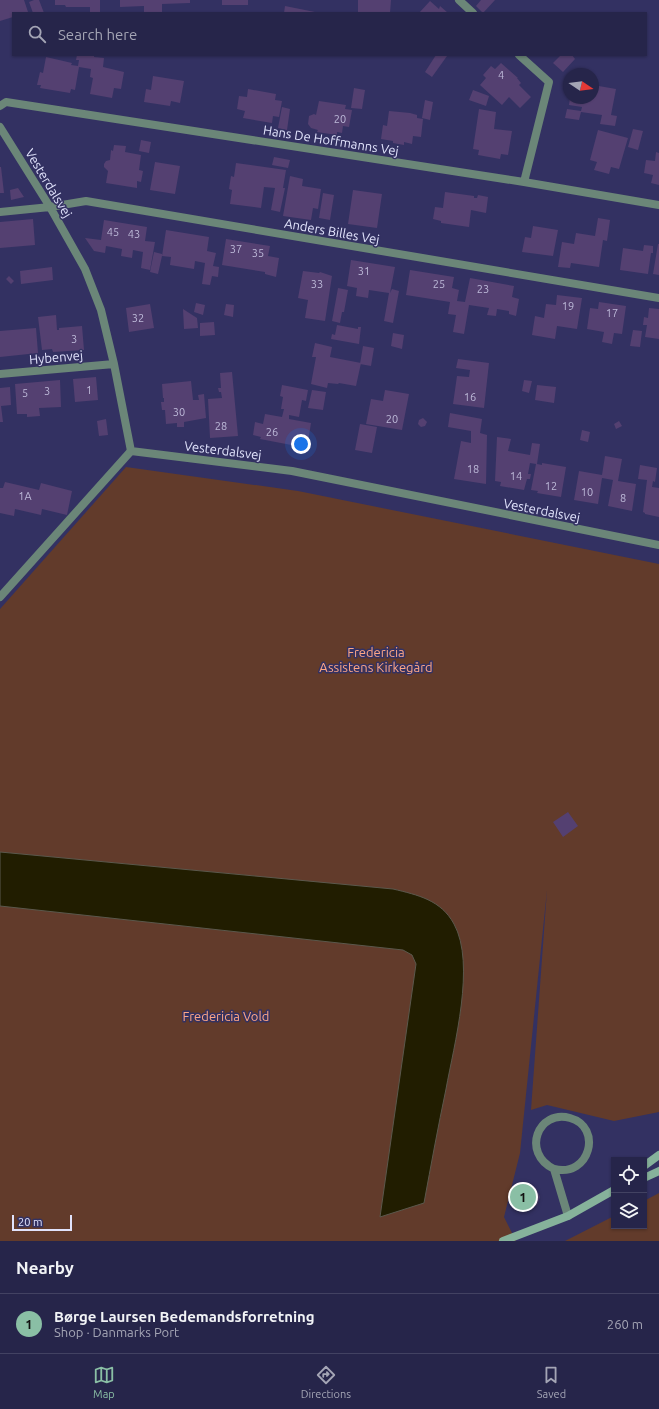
<!DOCTYPE html>
<html lang="en">
<head>
<meta charset="utf-8">
<style>
  body { margin:0; font-family:Ubuntu,sans-serif; background:#323154; color:#f1f3f6 }
  .controls { position:absolute; right:12px; bottom:12px; display:grid; overflow:hidden; border-radius:0px; box-shadow:0 1px 3px #0004 }
  .controls button { width:36px; height:36px; display:grid; place-items:center; padding:0; border:0; border-bottom:1px solid #424262; background:#26254a; color:#f1f3f6; font:20px sans-serif }
  .compass { position:absolute; left:563px; top:68px; width:36px; height:36px; border-radius:50%; background:#26254a; box-shadow:0 1px 3px #0004; rotate:103deg }
  .scale { position:absolute; left:12px; bottom:10px; width:60px; box-sizing:border-box; padding-left:4px; border:2px solid #e1e3fc; border-top:0; font-size:11px; line-height:14px; white-space:nowrap; color:#e1e3fc; -webkit-text-stroke:3px #333162; paint-order:stroke }
  .you { position:absolute; left:301px; top:444px; width:14px; height:14px; margin:-10px; border:3px solid #fff; border-radius:50%; background:#1a73e8; box-shadow:0 0 0 6px #1a73e833 }
  .badge { display:grid; place-items:center; width:26px; height:26px; border-radius:50%; background:#8abfa5; color:#111; font-size:13px; font-weight:700 }
  .pin { position:absolute; translate:-50% -50%; border:2px solid #fff; box-shadow:0 1px 4px #0006 }
  .list { margin:0; padding:0; list-style:none }
  h2 { display:flex; justify-content:space-between; align-items:center; height:52px; margin:0; padding:0 16px; font-size:17px }
  h2 small { font-size:13px; font-weight:400; color:#a4a5b5 }
  .list li { display:grid; grid-template-columns:26px 1fr auto; gap:12px; align-items:center; box-sizing:border-box; height:60px; padding:0 16px; border-top:1px solid #424262 }
  .list b { display:block; font-size:15px; white-space:nowrap }
  .list p { margin:0; font-size:13px; white-space:nowrap; color:#a4a5b5 }
  .list em { font-size:13px; font-style:normal; color:#a4a5b5 }
  .icon { flex:none; width:22px; height:22px; fill:none; stroke:currentColor; stroke-width:2; stroke-linecap:round; stroke-linejoin:round }
  .map { position:relative; flex:none; width:659px; height:1241px; overflow:hidden }
  .search { position:absolute; background:#26254a; box-shadow:0 1px 3px #0004; left:12px; right:12px; top:12px; height:44px; display:flex; align-items:center; gap:10px; box-sizing:border-box; padding:0 14px; border-radius:0px; color:#a4a5b5; font-size:15px }
  .sheet { height:112px; background:#26254a }
  nav { display:flex; justify-content:space-around; align-items:center; box-sizing:border-box; height:56px; border-top:1px solid #424262; background:#26254a; font-size:11px; color:#a4a5b5 }
  nav a { display:grid; justify-items:center; gap:2px }
  nav .on { color:#8abfa5 }
  .map>svg:first-child { display:block }
</style>
</head>
<body>
<div class="map">
<svg width="659" height="1241" viewBox="0 0 659 1241">
  <rect width="100%" height="100%" fill="#333162"/>
  <path fill="#623b2b" d="M126,467L298,491L659,564V1112L614,1121L547,1105L531,1110L547,890L520,1153L504,1217L516,1241H0V609Z
    M659,1193V1241H565L614,1216V1226H644V1201Z"/>
  <path fill="#211d00" stroke="#5b584c" d="M0,852L393,889C418,895 441,900 454,924C476,964 454,1045 446,1089C438,1127 431,1165 424,1203L380,1217L416,964L412,955L403,950L0,906Z"/>
  <path fill="#544071" d="M0,0H24L28,12L13,13V17L0,21Z
    M34,0H39L44,13H33L29,2Z
    M55,0H100V13H90V7H66L65,5H55Z
    M120,0H190V3L162,4V13H144V6L120,7Z
    M222,0H248V5H222Z
    M358,0H391L390,13L358,12Z
    M481,0H495L483,13L476,6Z
    M430,1L439,9L440,6L448,13H419Z
    M285,6L315,12V13H284Z
    M77,55H94V57L104,58L103,67L124,72L121,89L114,88L112,98L90,94L93,78L90,77L91,69L79,67L75,90L71,89L70,93L40,88L41,85H37L40,72L43,73L46,57L72,63L71,65L78,66L79,60H76Z
    M436,55L447,56L432,77L425,72Z
    M561,55H572L575,59L563,72L553,63Z
    M501,63L518,78H517L521,83L519,85L531,97L520,108L509,97L502,105L480,85L486,78L483,75L491,66L495,69Z
    M153,76L184,81L180,103L171,101L170,106L144,102L146,89L151,90Z
    M593,85L616,89L611,115L617,116L615,126L600,124L602,115L581,112L579,120L565,118L567,109L581,111L582,107L569,105L570,98H593Z
    M354,88L365,90L362,109L351,108Z
    M248,89L276,94L275,100L282,101L279,117L273,116L272,123L243,118L245,111L237,109L239,96L247,97Z
    M473,90L489,96L486,106L469,100Z
    M425,100L433,102L430,120L422,118Z
    M319,101L346,105L345,109L352,110L349,127L343,126L342,133L337,132V135L317,132L318,130L311,128L308,124L309,116L314,114L316,115Z
    M282,107L290,109L287,130L278,128Z
    M479,109L496,112L494,129L512,131L508,155L501,154L500,159L478,155L479,150L473,149Z
    M389,111L410,113L417,115V118L423,119L421,137L413,136L412,144L404,142V145L393,143V141L381,139L383,125L387,126Z
    M633,129L643,131L638,150L628,147Z
    M598,130L628,138L619,169L611,167L609,174L594,170L597,162L590,160Z
    M141,140L151,142L149,153L139,151Z
    M114,145L126,146L125,152L141,155L139,170L143,171L141,182L137,181V188L106,183L108,171L104,167V164L106,161L110,160L111,150L113,151Z
    M656,152L659,153V185L651,183L653,175L644,173L646,160L655,161Z
    M274,157L290,160L288,168L272,165Z
    M155,162L180,166L175,194L150,190Z
    M236,163L286,170L283,188H285L280,212L271,210L275,188L264,187L261,208L230,204L232,190L229,189L231,176L234,177Z
    M0,167H1L4,193H0Z
    M290,176L303,179L302,186L321,189L318,209L313,208L311,220L283,216Z
    M18,188L24,197L11,200L10,190Z
    M353,190L382,194L377,228L348,224Z
    M445,192L474,196V198H477L478,195L488,197L486,213L471,210L469,227L441,223V221L433,219L435,207L443,208Z
    M323,193L334,195L330,220L319,218Z
    M598,218L610,220L607,241L603,240L599,267L571,263L570,268L558,267L562,242L574,244L576,233L595,236Z
    M33,219L35,245L0,248V222Z
    M104,220L147,227L145,241L155,242L150,270L141,268L143,252L133,250L132,258L121,256L122,249L106,246L105,253L94,251L85,238L101,240Z
    M533,226L558,230L553,256L522,252L525,237L531,238Z
    M166,230L209,237L207,251L216,253L213,266L219,267L218,277L212,276L210,285L202,284L205,263L195,261L194,269L170,265L171,257L162,256L158,274L150,272L154,252L162,254V256Z
    M226,239L270,246L268,256L279,258L276,277L265,274V272L222,265Z
    M658,244H659V275L653,274Z
    M644,245L653,246V253H651L648,274L620,270L623,248L643,251Z
    M351,260L395,267L390,293L392,289L399,291L393,323L384,321L389,293L369,290L368,298L356,296L357,288L347,286Z
    M52,267L53,280L21,284L20,271Z
    M410,270L454,277L452,288L459,290L457,301L465,302L470,278L514,286L512,297L519,299L516,316L509,314V311L497,309L496,316L487,315L489,308L469,305L464,334L453,332L456,315L448,314L450,302L406,295Z
    M303,271L319,273L320,272L332,276L325,321L305,318L308,300L298,298Z
    M9,276L14,281L11,284L6,279Z
    M338,288L348,290L344,312H342L340,323L332,321Z
    M557,295L582,298L577,329L557,326L555,339L532,335L535,316L544,318L546,304L556,305Z
    M599,302L626,306L622,334L614,333L612,344L602,342L604,332L587,329L590,308L598,309Z
    M196,303L205,305L203,315L194,312Z
    M150,304L154,328L129,332L126,308Z
    M226,304L234,305L233,317L224,315Z
    M649,308L659,309V339L645,337L647,325H643L644,317L648,318Z
    M183,309L197,318L198,328L184,329Z
    M56,315L57,330H59V328L82,326L84,350L53,352L52,349L42,350L38,317Z
    M214,322L215,335L200,336V323Z
    M337,325L358,329V327H361L359,344L331,339L332,334L335,335Z
    M36,328L38,353L0,357V331Z
    M633,330L642,331L640,347L630,346Z
    M393,333L404,335L402,349L391,346Z
    M315,343L332,347L330,357L361,363L356,386L339,383L338,384L328,383L327,388L311,384L316,357H312Z
    M363,346L374,348L371,366L360,364Z
    M458,359L489,363L484,408L453,404L457,376L469,377L470,370L456,368Z
    M232,372L238,436L210,438L208,399L222,398L221,392H219L218,388H221L220,373Z
    M96,377L98,400L75,402L73,379Z
    M60,380L61,407L39,408L40,416L27,417V414H17L15,384Z
    M524,380L532,381L529,393L522,391Z
    M191,381L193,400H199L198,395L204,394L206,418L184,422V427H177V423L166,424L165,410H162L161,402H164V398H163L162,384Z
    M282,385L308,390L306,401L302,400L299,417L289,415V419L311,423L307,448L260,439L261,437L253,435L255,422L263,424L265,414L282,417L284,409H281L283,397L280,396Z
    M537,385L556,387L554,403L535,400Z
    M10,387L11,405L1,406L3,422H0V388Z
    M312,390L326,392L323,410L308,408Z
    M385,390L409,394L402,430L366,424L371,399L383,401Z
    M450,413L482,419L480,433L487,435L486,484L454,479L461,441L471,443V431L448,427Z
    M423,418L427,422L425,426L421,427L418,424L419,420Z
    M106,419L108,435L99,436L97,421Z
    M619,421L622,426L616,429L614,424Z
    M360,424L377,427L372,453L355,450Z
    M582,430L590,432L588,442L580,440Z
    M497,437L511,439L508,451L530,455L532,443L540,444L537,464L542,465V463L566,467L561,497L537,493L538,491L531,490L536,464L530,463L528,474H531L530,479H527L524,490L500,486L501,482L495,481Z
    M605,456L622,459L618,481L636,484L632,511L608,506L613,480L602,478L598,504L574,500L579,471L602,475Z
    M640,465L657,468L655,482L653,481L652,487L659,488V517L645,514V513L643,512L647,480L638,479Z
    M5,482L39,490L41,483L72,491L67,515L42,509L41,515L15,509L14,516L0,513V488H3Z
    M568,812L578,826L563,837L553,822Z
    M529,1185L536,1188L540,1197L537,1205L521,1211L512,1208L508,1199L513,1191Z"/>
  <g fill="none" stroke-linecap="round" stroke-linejoin="round">
    <path stroke="#6b8678" stroke-width="8" d="M0,597L131,451
      M554,1169C590,1178 603,1127 570,1118C538,1109 521,1153 554,1169L568,1216"/>
    <path stroke="#6b8678" stroke-width="8" d="M459,0L473,13
      M519,55L549,82L524,182
      M0,106L6,102L524,182L659,205
      M0,127L50,207L85,269L101,310L114,364L131,451L292,471L659,545
      M0,212L50,207L86,201L659,298
      M0,374L114,364"/>
    <path stroke="#86b29b" stroke-width="8" d="M644,1166L659,1155
      M644,1178L659,1171
      M503,1241L568,1216L614,1190"/>
  </g>
  <g text-anchor="middle" stroke-width="3" stroke-linejoin="round" paint-order="stroke">
    <g font-size="11" fill="#bebad9">
      <text x="501" y="79">4</text>
      <text x="340" y="123">20</text>
      <text x="113" y="236">45</text>
      <text x="134" y="238">43</text>
      <text x="236" y="253">37</text>
      <text x="258" y="257">35</text>
      <text x="364" y="275">31</text>
      <text x="317" y="288">33</text>
      <text x="439" y="288">25</text>
      <text x="483" y="293">23</text>
      <text x="568" y="310">19</text>
      <text x="612" y="317">17</text>
      <text x="138" y="322">32</text>
      <text x="74" y="343">3</text>
      <text x="89" y="394">1</text>
      <text x="47" y="395">3</text>
      <text x="25" y="397">5</text>
      <text x="470" y="401">16</text>
      <text x="179" y="416">30</text>
      <text x="392" y="423">20</text>
      <text x="221" y="430">28</text>
      <text x="272" y="436">26</text>
      <text x="473" y="473">18</text>
      <text x="516" y="480">14</text>
      <text x="551" y="490">12</text>
      <text x="587" y="496">10</text>
      <text x="25" y="500">1A</text>
      <text x="623" y="502">8</text>
    </g>
    <g font-size="13" fill="#e1e3fc" stroke="#333162">
      <text transform="translate(331 140) rotate(9)" y="5">Hans De Hoffmanns Vej</text>
      <text transform="translate(49 183) rotate(59)" y="5">Vesterdalsvej</text>
      <text transform="translate(332 231) rotate(10)" y="5">Anders Billes Vej</text>
      <text transform="translate(56 357) rotate(-5)" y="5">Hybenvej</text>
      <text transform="translate(223 450) rotate(7)" y="5">Vesterdalsvej</text>
      <text transform="translate(542 510) rotate(11)" y="5">Vesterdalsvej</text>
    </g>
    <g font-size="13" fill="#fda685" stroke="#333162">
      <text x="376" y="657">Fredericia<tspan x="376" dy="15">Assistens Kirkegård</tspan></text>
      <text x="226" y="1021">Fredericia Vold</text>
    </g>
  </g>
</svg>
<div class="controls">
<button><svg class="icon" aria-label="locate" viewBox="0 0 24 24"><circle cx="12" cy="12" r="6"/><path d="M12 2v4M12 18v4M2 12h4M18 12h4"/></svg></button>
<button><svg class="icon" aria-label="layers" viewBox="0 0 24 24"><path d="M12 4l9 5-9 5-9-5zM3 14l9 5 9-5"/></svg></button>
</div>
<svg class="compass" viewBox="-18 -18 36 36"><path d="M0-13l5 13h-10z" fill="#e53935"/><path d="M0 13l5-13h-10z" fill="#a4a5b5"/></svg>
<div class="scale">20 m</div>
<div class="you"></div>
<div class="pin badge" style="left:523px;top:1197px">1</div>
<div class="search"><svg class="icon" aria-label="search" viewBox="0 0 24 24"><circle cx="10" cy="10" r="6"/><path d="M15 15l6 6"/></svg>Search here</div>
</div>
<section class="sheet">
<h2>Nearby<small></small></h2>
<ul class="list">
<li><span class="badge">1</span><div><b>Børge Laursen Bedemandsforretning</b><p>Shop · Danmarks Port</p></div><em>260 m</em></li>
</ul>
</section>
<nav>
<a class="on"><svg class="icon" aria-label="map" viewBox="0 0 24 24"><path d="M3 6l6-2 6 2 6-2v14l-6 2-6-2-6 2zM9 4v14M15 6v14"/></svg>Map</a>
<a><svg class="icon" aria-label="directions" viewBox="0 0 24 24"><path d="M12 3l9 9-9 9-9-9zM9 14v-3h6M13 9l2 2-2 2"/></svg>Directions</a>
<a><svg class="icon" aria-label="saved" viewBox="0 0 24 24"><path d="M7 4h10v16l-5-4-5 4z"/></svg>Saved</a>
</nav>
</body>
</html>
